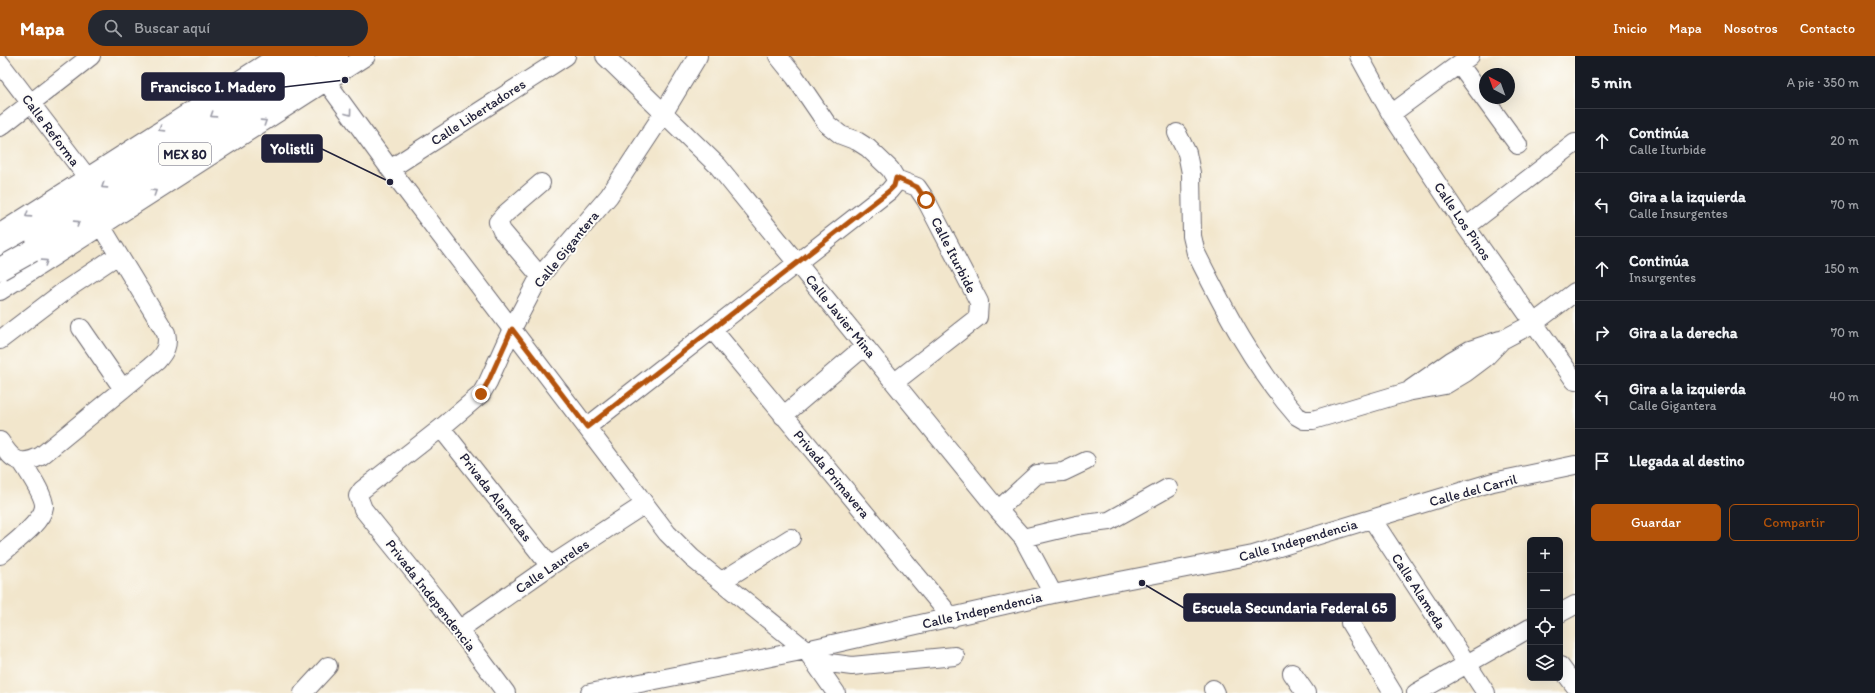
<!DOCTYPE html>
<html lang="es">
<head>
<meta charset="utf-8">
<style>
  body { margin:0; font-family:Itim,sans-serif; background:#242831; color:#f1f3f6 }
  .controls { position:absolute; right:12px; bottom:12px; display:grid; overflow:hidden; border-radius:6px; box-shadow:0 4px 16px #0002 }
  .controls button { width:36px; height:36px; display:grid; place-items:center; padding:0; border:0; border-bottom:1px solid #363941; background:#171b24; color:#f1f3f6; font:20px sans-serif }
  .compass { position:absolute; left:1479px; top:12px; width:36px; height:36px; border-radius:50%; background:#171b24; box-shadow:0 4px 16px #0002; rotate:319deg }
  .stop { position:absolute; width:12px; height:12px; margin:-9px; border:3px solid #b45309; border-radius:50%; background:#fff }
  .stop.end { background:#b45309; border-color:#fff; box-shadow:0 1px 4px #0008 }
  .list { margin:0; padding:0; list-style:none }
  h2 { display:flex; justify-content:space-between; align-items:center; height:52px; margin:0; padding:0 16px; font-size:17px }
  h2 small { font-size:13px; font-weight:400; color:#9ea1a6 }
  .list li { display:grid; grid-template-columns:26px 1fr auto; gap:12px; align-items:center; box-sizing:border-box; height:64px; padding:0 16px; border-top:1px solid #363941 }
  .list b { display:block; font-size:15px; white-space:nowrap }
  .list p { margin:0; font-size:13px; white-space:nowrap; color:#9ea1a6 }
  .list em { font-size:13px; font-style:normal; color:#9ea1a6 }
  .actions { display:flex; gap:8px; padding:12px 16px }
  .actions a { flex:1; padding:9px 0; border:1px solid #b45309; border-radius:6px; text-align:center; font-size:14px; color:#b45309 }
  .actions .main { background:#b45309; color:#fff }
  .icon { flex:none; width:22px; height:22px; fill:none; stroke:currentColor; stroke-width:2; stroke-linecap:round; stroke-linejoin:round }
  .map { position:relative; flex:none; width:1575px; height:637px; overflow:hidden }
  header { display:flex; align-items:center; gap:24px; box-sizing:border-box; height:56px; padding:0 20px; background:#b45309; color:#fff }
  header strong { font-size:19px }
  nav { display:flex; gap:22px; margin-inline-start:auto; font-size:14px }
  .search { width:280px; height:36px; background:#242831; display:flex; align-items:center; gap:10px; box-sizing:border-box; padding:0 14px; border-radius:22px; color:#9ea1a6; font-size:15px }
  main { display:flex }
  aside { flex:1; background:#171b24 }
  .map>svg:first-child { display:block }
</style>
</head>
<body>
<header>
<strong>Mapa</strong>
<div class="search"><svg class="icon" aria-label="search" viewBox="0 0 24 24"><circle cx="10" cy="10" r="6"/><path d="M15 15l6 6"/></svg>Buscar aquí</div>
<nav><a>Inicio</a><a>Mapa</a><a>Nosotros</a><a>Contacto</a></nav>
</header>
<main>
<div class="map">
<svg width="1575" height="637" viewBox="0 0 1575 637">
  <rect width="100%" height="100%" fill="#fdfcf7"/>
  <filter id="ink" filterUnits="userSpaceOnUse"><feTurbulence type="fractalNoise" baseFrequency=".025" numOctaves="2"/><feDisplacementMap in="SourceGraphic" scale="8" xChannelSelector="R" yChannelSelector="G"/><feConvolveMatrix kernelMatrix="1 2 1 2 8 2 1 2 1" color-interpolation-filters="sRGB"/></filter>
  <filter id="wash" filterUnits="userSpaceOnUse"><feTurbulence type="fractalNoise" baseFrequency=".012" numOctaves="4" result="noise"/><feDisplacementMap in="SourceGraphic" scale="16" xChannelSelector="R" yChannelSelector="G"/><feGaussianBlur stdDeviation="0.9" result="paint"/><feColorMatrix in="noise" values="0 0 0 0 0 0 0 0 0 0 0 0 0 0 0 0 0 1.4 0 .05"/><feComposite in="paint" operator="in"/></filter>
  <g filter="url(#wash)">
    <rect width="100%" height="100%" fill="#f2e6cc"/>
  </g>
  <g filter="url(#ink)">
    <g fill="none" stroke-linecap="round" stroke-linejoin="round">
      <g stroke="#6b676e" stroke-width="20">
        <path id="minor" d="M605,0L718,110L998,454L1023,482L1053,538
          M778,0L795,21L827,68L841,79L857,85L868,92L890,113L896,123
          M1359,0L1391,58L1466,171L1575,325
          M0,7L87,121
          M1459,8L1518,89
          M326,25L390,113L667,477L692,502L806,594L836,637
          M1391,58L1470,0
          M0,71L91,0
          M1177,77L1187,97L1191,117L1192,180L1196,197C1225,255 1254,311 1297,360L1304,364H1313L1407,336L1445,329L1465,317L1485,302L1502,284L1534,267L1575,236
          M390,113L566,0
          M1466,171L1575,87
          M0,177L277,0
          M540,220L502,175L498,166L505,158L541,127
          M0,235L366,0
          M81,272L123,333
          M712,273L952,562
          M0,284L67,233L118,199
          M895,326L978,261L979,246L926,144L917,131L896,123
          M1411,333L1451,305L1470,294L1500,284
          M783,360L865,290
          M587,371L889,135L894,129L896,123
          M441,372L550,510
          M0,385C12,404 19,411 41,400L157,305C165,296 169,289 166,277L101,170
          M998,454L1037,418L1063,416L1086,405
          M1372,463L1486,637
          M1023,482L1077,469L1109,465L1168,432
          M0,499C12,488 42,467 44,451C45,440 28,416 22,406
          M722,525L791,482
          M1560,557L1575,549
          M1350,567L1393,637
          M460,573L550,510L645,448
          M814,605L852,610L955,600
          M1560,610L1575,630
          M1292,617L1306,637
          M1213,633L1215,637
          M303,637L328,610
          M506,637L439,547L363,453L358,440L362,434L441,372L481,338L488,326L512,273L540,220L609,140L663,58L698,0
          M590,637L806,594L1053,538L1253,499L1493,426L1575,409
          M1416,637L1530,572"/>
      </g>
      <g stroke="#6b676e" stroke-width="24">
        <path id="major" d="M0,195L23,182L304,0
          M32,195L337,0"/>
      </g>
      <use href="#minor" stroke="#fff" stroke-width="18"/>
      <use href="#major" stroke="#fff" stroke-width="22"/>
      <g stroke="#6b676e" stroke-width="24" stroke-linecap="butt">
        <path id="major-bridge" d="M0,213L32,195"/>
      </g>
      <use href="#major-bridge" stroke="#fff" stroke-width="22"/>
    </g>
    <defs><path id="oneway-chevron" d="M-2-3.5L2.5 0L-2 3.5" fill="none" stroke-width="1.6" stroke-linecap="round" stroke-linejoin="round"/></defs>
    <g stroke="#9c9ca7">
      <use href="#oneway-chevron" transform="translate(349 57) rotate(54)"/>
      <use href="#oneway-chevron" transform="translate(213 59) rotate(147)"/>
      <use href="#oneway-chevron" transform="translate(264 66) rotate(-33)"/>
      <use href="#oneway-chevron" transform="translate(161 73) rotate(148)"/>
      <use href="#oneway-chevron" transform="translate(104 130) rotate(147)"/>
      <use href="#oneway-chevron" transform="translate(154 136) rotate(-33)"/>
      <use href="#oneway-chevron" transform="translate(28 159) rotate(147)"/>
      <use href="#oneway-chevron" transform="translate(77 167) rotate(-33)"/>
      <use href="#oneway-chevron" transform="translate(45 206) rotate(-33)"/>
    </g>
  </g>
  <g fill="none" stroke-linecap="round" stroke-linejoin="round" filter="url(#ink)">
    <path stroke="#b45309" stroke-width="5" d="M481,338L488,326L512,273L587,371L889,135L894,130L896,122L917,131L926,144"/>
  </g>
  <g text-anchor="middle" stroke-width="4" stroke-linejoin="round" paint-order="stroke">
    <rect fill="#fdfcf7" stroke="#646373" stroke-width="1" x="159" y="87" width="52" height="22" rx="3"/>
    <g font-size="13" font-weight="bold" fill="#22223b">
      <text x="185" y="103">MEX 80</text>
    </g>
    <g font-size="14" fill="#22223b" stroke="#fdfcf7">
      <text transform="translate(478 56) rotate(-33)" y="5">Calle Libertadores</text>
      <text transform="translate(51 74) rotate(53)" y="5">Calle Reforma</text>
      <text transform="translate(1463 165) rotate(56)" y="5">Calle Los Pinos</text>
      <text transform="translate(566 193) rotate(-51)" y="5">Calle Gigantera</text>
      <text transform="translate(954 199) rotate(63)" y="5">Calle Iturbide</text>
      <text transform="translate(841 260) rotate(51)" y="5">Calle Javier Mina</text>
      <text transform="translate(832 418) rotate(50)" y="5">Privada Primavera</text>
      <text transform="translate(1473 434) rotate(-15)" y="5">Calle del Carril</text>
      <text transform="translate(496 441) rotate(52)" y="5">Privada Alamedas</text>
      <text transform="translate(1298 484) rotate(-16)" y="5">Calle Independencia</text>
      <text transform="translate(552 510) rotate(-34)" y="5">Calle Laureles</text>
      <text transform="translate(1419 535) rotate(57)" y="5">Calle Alameda</text>
      <text transform="translate(431 539) rotate(52)" y="5">Privada Independencia</text>
      <text transform="translate(982 554) rotate(-13)" y="5">Calle Independencia</text>
    </g>
  </g>
  <path fill="none" stroke="#22223b" stroke-width="1.5" d="M345 24L284 31M390 126L322 93M1142 527L1184 552"/>
  <g fill="#22223b" stroke="#fdfcf7" stroke-width="1.5">
    <circle cx="345" cy="24" r="4"/>
    <circle cx="390" cy="126" r="4"/>
    <circle cx="1142" cy="527" r="4"/>
  </g>
  <g fill="#22223b" stroke="#22223b" stroke-width="1.5">
    <rect x="142" y="17" width="142" height="27" rx="4"/>
    <rect x="262" y="79" width="60" height="27" rx="4"/>
    <rect x="1184" y="538" width="211" height="27" rx="4"/>
  </g>
  <g font-size="15" text-anchor="middle" font-weight="bold" fill="#fff">
    <text x="213" y="36">Francisco I. Madero</text>
    <text x="292" y="98">Yolistli</text>
    <text x="1290" y="557">Escuela Secundaria Federal 65</text>
  </g>
</svg>
<div class="controls">
<button>+</button>
<button>−</button>
<button><svg class="icon" aria-label="locate" viewBox="0 0 24 24"><circle cx="12" cy="12" r="6"/><path d="M12 2v4M12 18v4M2 12h4M18 12h4"/></svg></button>
<button><svg class="icon" aria-label="layers" viewBox="0 0 24 24"><path d="M12 4l9 5-9 5-9-5zM3 14l9 5 9-5"/></svg></button>
</div>
<svg class="compass" viewBox="-18 -18 36 36"><path d="M0-13l5 13h-10z" fill="#e53935"/><path d="M0 13l5-13h-10z" fill="#9ea1a6"/></svg>
<div class="stop" style="left:926px;top:144px"></div>
<div class="stop end" style="left:481px;top:338px"></div>
</div>
<aside>
<h2>5 min<small>A pie · 350 m</small></h2>
<ul class="list">
<li><svg class="icon" aria-label="ahead" viewBox="0 0 24 24"><path d="M12 20V5M6 11l6-6 6 6"/></svg><div><b>Continúa</b><p>Calle Iturbide</p></div><em>20 m</em></li>
<li><svg class="icon" aria-label="left" viewBox="0 0 24 24"><path d="M17 20v-9H6M10 6l-5 5 5 5"/></svg><div><b>Gira a la izquierda</b><p>Calle Insurgentes</p></div><em>70 m</em></li>
<li><svg class="icon" aria-label="ahead" viewBox="0 0 24 24"><path d="M12 20V5M6 11l6-6 6 6"/></svg><div><b>Continúa</b><p>Insurgentes</p></div><em>150 m</em></li>
<li><svg class="icon" aria-label="right" viewBox="0 0 24 24"><path d="M7 20v-9h11M14 6l5 5-5 5"/></svg><div><b>Gira a la derecha</b></div><em>70 m</em></li>
<li><svg class="icon" aria-label="left" viewBox="0 0 24 24"><path d="M17 20v-9H6M10 6l-5 5 5 5"/></svg><div><b>Gira a la izquierda</b><p>Calle Gigantera</p></div><em>40 m</em></li>
<li><svg class="icon" aria-label="arrive" viewBox="0 0 24 24"><path d="M6 21V4h12l-3 4 3 4H6"/></svg><div><b>Llegada al destino</b></div></li>
</ul>
<div class="actions"><a class="main">Guardar</a><a>Compartir</a></div>
</aside>
</main>
</body>
</html>
